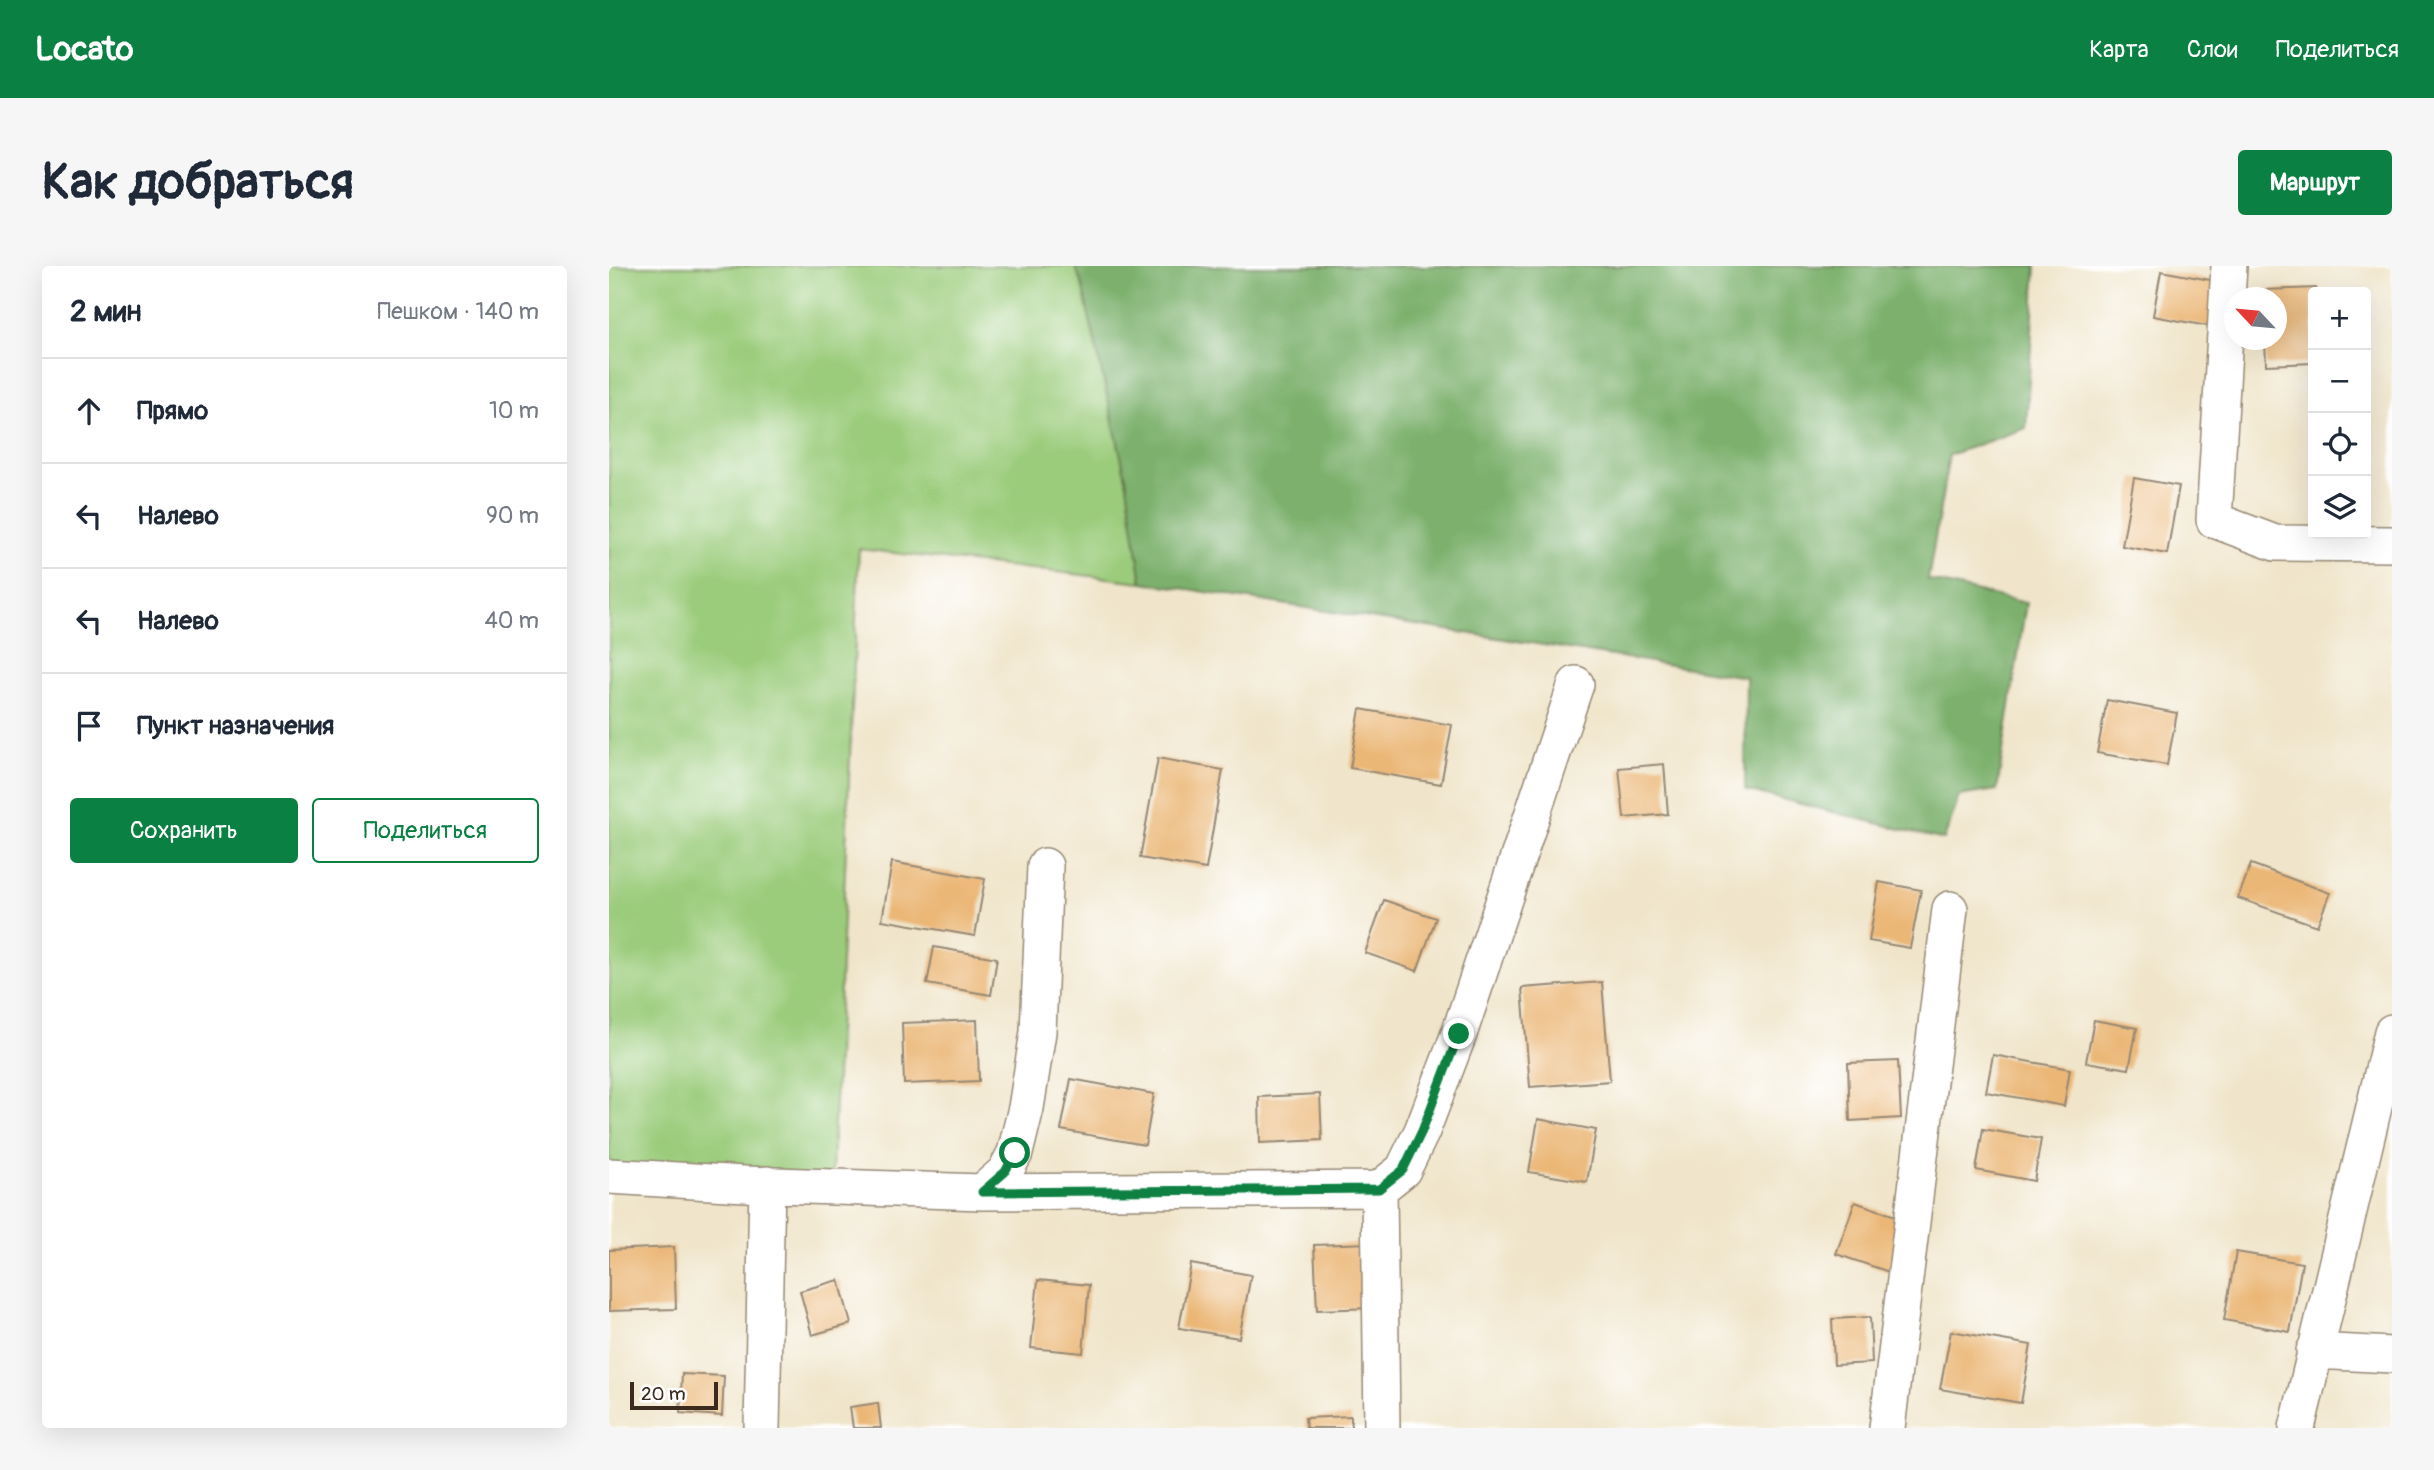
<!DOCTYPE html>
<html lang="ru">
<head>
<meta charset="utf-8">
<style>
  body { margin:0; font-family:Pangolin,sans-serif; background:#f6f6f7; color:#1f2937 }
  .controls { position:absolute; right:21px; top:21px; display:grid; overflow:hidden; border-radius:7px; box-shadow:0 7px 28px #0002 }
  .controls button { width:63px; height:63px; display:grid; place-items:center; padding:0; border:0; border-bottom:2px solid #e0e1e3; background:#fff; color:#1f2937; font:35px sans-serif }
  .compass { position:absolute; left:1615px; top:21px; width:63px; height:63px; border-radius:50%; background:#fff; box-shadow:0 7px 28px #0002; rotate:296deg }
  .scale { position:absolute; left:21px; bottom:18px; width:88px; box-sizing:border-box; padding-left:7px; border:4px solid #3b2a1e; border-top:0; font-size:19px; line-height:24px; white-space:nowrap; color:#3b2a1e; -webkit-text-stroke:5px #fff; paint-order:stroke }
  .stop { position:absolute; width:21px; height:21px; margin:-16px; border:5px solid #0b8043; border-radius:50%; background:#fff }
  .stop.end { background:#0b8043; border-color:#fff; box-shadow:0 2px 7px #0008 }
  .list { margin:0; padding:0; list-style:none }
  h2 { display:flex; justify-content:space-between; align-items:center; height:91px; margin:0; padding:0 28px; font-size:30px }
  h2 small { font-size:23px; font-weight:400; color:#747a83 }
  .list li { display:grid; grid-template-columns:46px 1fr auto; gap:21px; align-items:center; box-sizing:border-box; height:105px; padding:0 28px; border-top:2px solid #e0e1e3 }
  .list b { display:block; font-size:26px; white-space:nowrap }
  .list em { font-size:23px; font-style:normal; color:#747a83 }
  .actions { display:flex; gap:14px; padding:21px 28px }
  .actions a { flex:1; padding:16px 0; border:2px solid #0b8043; border-radius:7px; text-align:center; font-size:24px; color:#0b8043 }
  .actions .main { background:#0b8043; color:#fff }
  .icon { flex:none; width:38px; height:38px; fill:none; stroke:currentColor; stroke-width:2; stroke-linecap:round; stroke-linejoin:round }
  .map { position:relative; flex:none; width:1783px; height:1162px; overflow:hidden; border-radius:7px }
  header { display:flex; align-items:center; gap:42px; box-sizing:border-box; height:98px; padding:0 35px; background:#0b8043; color:#fff }
  header strong { font-size:33px }
  nav { display:flex; gap:38px; margin-inline-start:auto; font-size:24px }
  .intro { display:flex; align-items:center; justify-content:space-between; box-sizing:border-box; height:168px; padding:0 42px }
  h1 { margin:0; font-size:49px }
  .button { padding:18px 32px; border-radius:7px; background:#0b8043; color:#fff; font-size:24px; font-weight:700 }
  main { display:flex; gap:42px; padding:0 42px }
  aside { flex:1; background:#fff; border-radius:7px; box-shadow:0 7px 28px #0002 }
  .map>svg:first-child { display:block }
</style>
</head>
<body>
<header>
<strong>Locato</strong>
<nav><a>Карта</a><a>Слои</a><a>Поделиться</a></nav>
</header>
<div class="intro"><h1>Как добраться</h1><a class="button">Маршрут</a></div>
<main>
<aside>
<h2>2 мин<small>Пешком · 140 m</small></h2>
<ul class="list">
<li><svg class="icon" aria-label="ahead" viewBox="0 0 24 24"><path d="M12 20V5M6 11l6-6 6 6"/></svg><div><b>Прямо</b></div><em>10 m</em></li>
<li><svg class="icon" aria-label="left" viewBox="0 0 24 24"><path d="M17 20v-9H6M10 6l-5 5 5 5"/></svg><div><b>Налево</b></div><em>90 m</em></li>
<li><svg class="icon" aria-label="left" viewBox="0 0 24 24"><path d="M17 20v-9H6M10 6l-5 5 5 5"/></svg><div><b>Налево</b></div><em>40 m</em></li>
<li><svg class="icon" aria-label="arrive" viewBox="0 0 24 24"><path d="M6 21V4h12l-3 4 3 4H6"/></svg><div><b>Пункт назначения</b></div></li>
</ul>
<div class="actions"><a class="main">Сохранить</a><a>Поделиться</a></div>
</aside>
<div class="map">
<svg width="1783" height="1162" viewBox="0 0 1783 1162">
  <rect width="100%" height="100%" fill="#fff"/>
  <filter id="ink" filterUnits="userSpaceOnUse"><feTurbulence type="fractalNoise" baseFrequency=".0143" numOctaves="2"/><feDisplacementMap in="SourceGraphic" scale="14" xChannelSelector="R" yChannelSelector="G"/><feConvolveMatrix kernelMatrix="1 2 1 2 8 2 1 2 1" color-interpolation-filters="sRGB"/></filter>
  <filter id="wash" filterUnits="userSpaceOnUse"><feTurbulence type="fractalNoise" baseFrequency=".00686" numOctaves="4" result="noise"/><feDisplacementMap in="SourceGraphic" scale="28" xChannelSelector="R" yChannelSelector="G"/><feGaussianBlur stdDeviation="1.57" result="paint"/><feColorMatrix in="noise" values="0 0 0 0 0 0 0 0 0 0 0 0 0 0 0 0 0 1.4 0 .05"/><feComposite in="paint" operator="in"/></filter>
  <g filter="url(#wash)">
    <rect width="100%" height="100%" fill="#f0e5ca"/>
    <path fill="#9bcc7c" stroke="#6b7b4d" stroke-width="2" d="M0,0H466L473,18L517,212L533,316L250,283L222,928L0,917Z"/>
    <path fill="#7cb06c" stroke="#5c6d45" stroke-width="2" d="M466,0H1427L1417,162L1340,189L1319,314L1417,337L1388,524L1350,530L1335,574L1136,524L1137,411L533,316L517,212L473,18Z"/>
    <g id="blocks">
      <path fill="#ebb777" d="M1552,5L1612,16L1604,61L1544,50Z
        M1707,22L1708,26H1704V97L1657,99L1656,74H1668V32H1655V24Z
        M1525,212L1570,220L1558,288L1513,280Z
        M1498,434L1568,447L1558,499L1488,487Z
        M751,443L843,459L832,518L741,502Z
        M549,492L614,504L597,603L531,592Z
        M1055,498L1059,548L1015,552L1010,502Z
        M283,596L376,613L366,670L273,654Z
        M1642,598L1721,627L1708,660L1629,632Z
        M1270,616L1312,624L1301,682L1260,675Z
        M775,634L827,652L808,705L756,687Z
        M325,681L388,692L382,729L318,718Z
        M993,716L1001,815L921,821L913,722Z
        M368,754L370,815L295,818L293,757Z
        M1485,754L1528,762L1520,803L1477,796Z
        M1384,789L1461,803L1455,840L1377,826Z
        M1289,795L1292,852L1241,855L1239,797Z
        M462,813L545,828L536,879L452,864Z
        M711,828L713,874L651,877L650,831Z
        M929,853L987,864L978,916L920,906Z
        M1374,863L1432,873L1425,915L1367,904Z
        M1246,936L1298,954L1280,1006L1227,988Z
        M761,977L764,1042L708,1044L705,979Z
        M65,981L67,1043L0,1045V984Z
        M1627,986L1693,997L1681,1066L1615,1054Z
        M582,998L642,1009L630,1072L570,1062Z
        M230,1014L242,1058L203,1069L191,1025Z
        M429,1014L480,1019L474,1087L422,1082Z
        M1261,1051L1263,1097L1225,1099L1223,1053Z
        M1342,1065L1422,1079L1412,1137L1331,1123Z
        M73,1108L115,1110L113,1150L71,1147Z
        M269,1137L272,1162H244L241,1141Z
        M742,1150V1162H697L696,1152Z"/>
    </g>
  </g>
  <g filter="url(#ink)">
    <use href="#blocks" fill-opacity="0" stroke="#968874" stroke-width="2"/>
    <g fill="none" stroke-linecap="round" stroke-linejoin="round">
      <g stroke="#968874" stroke-width="38">
        <path id="minor" d="M1620,0L1605,254L1666,277L1783,278
          M0,910L136,918L373,926L770,923L794,904L813,865L850,768L967,418
          M770,923L773,1162
          M373,926L396,906L406,887L417,842L429,766L436,600
          M1705,1085L1783,1089
          M153,1162L158,918
          M1278,1162L1341,643
          M1688,1162L1783,766"/>
      </g>
      <use href="#minor" stroke="#fff" stroke-width="35"/>
    </g>
  </g>
  <g fill="none" stroke-linecap="round" stroke-linejoin="round" filter="url(#ink)">
    <path stroke="#0b8043" stroke-width="9" d="M406,887L396,906L373,926L770,923L794,904L813,865L850,768"/>
  </g>
</svg>
<div class="controls">
<button>+</button>
<button>−</button>
<button><svg class="icon" aria-label="locate" viewBox="0 0 24 24"><circle cx="12" cy="12" r="6"/><path d="M12 2v4M12 18v4M2 12h4M18 12h4"/></svg></button>
<button><svg class="icon" aria-label="layers" viewBox="0 0 24 24"><path d="M12 4l9 5-9 5-9-5zM3 14l9 5 9-5"/></svg></button>
</div>
<svg class="compass" viewBox="-18 -18 36 36"><path d="M0-13l5 13h-10z" fill="#e53935"/><path d="M0 13l5-13h-10z" fill="#747a83"/></svg>
<div class="scale">20 m</div>
<div class="stop" style="left:406px;top:887px"></div>
<div class="stop end" style="left:850px;top:768px"></div>
</div>
</main>
</body>
</html>
